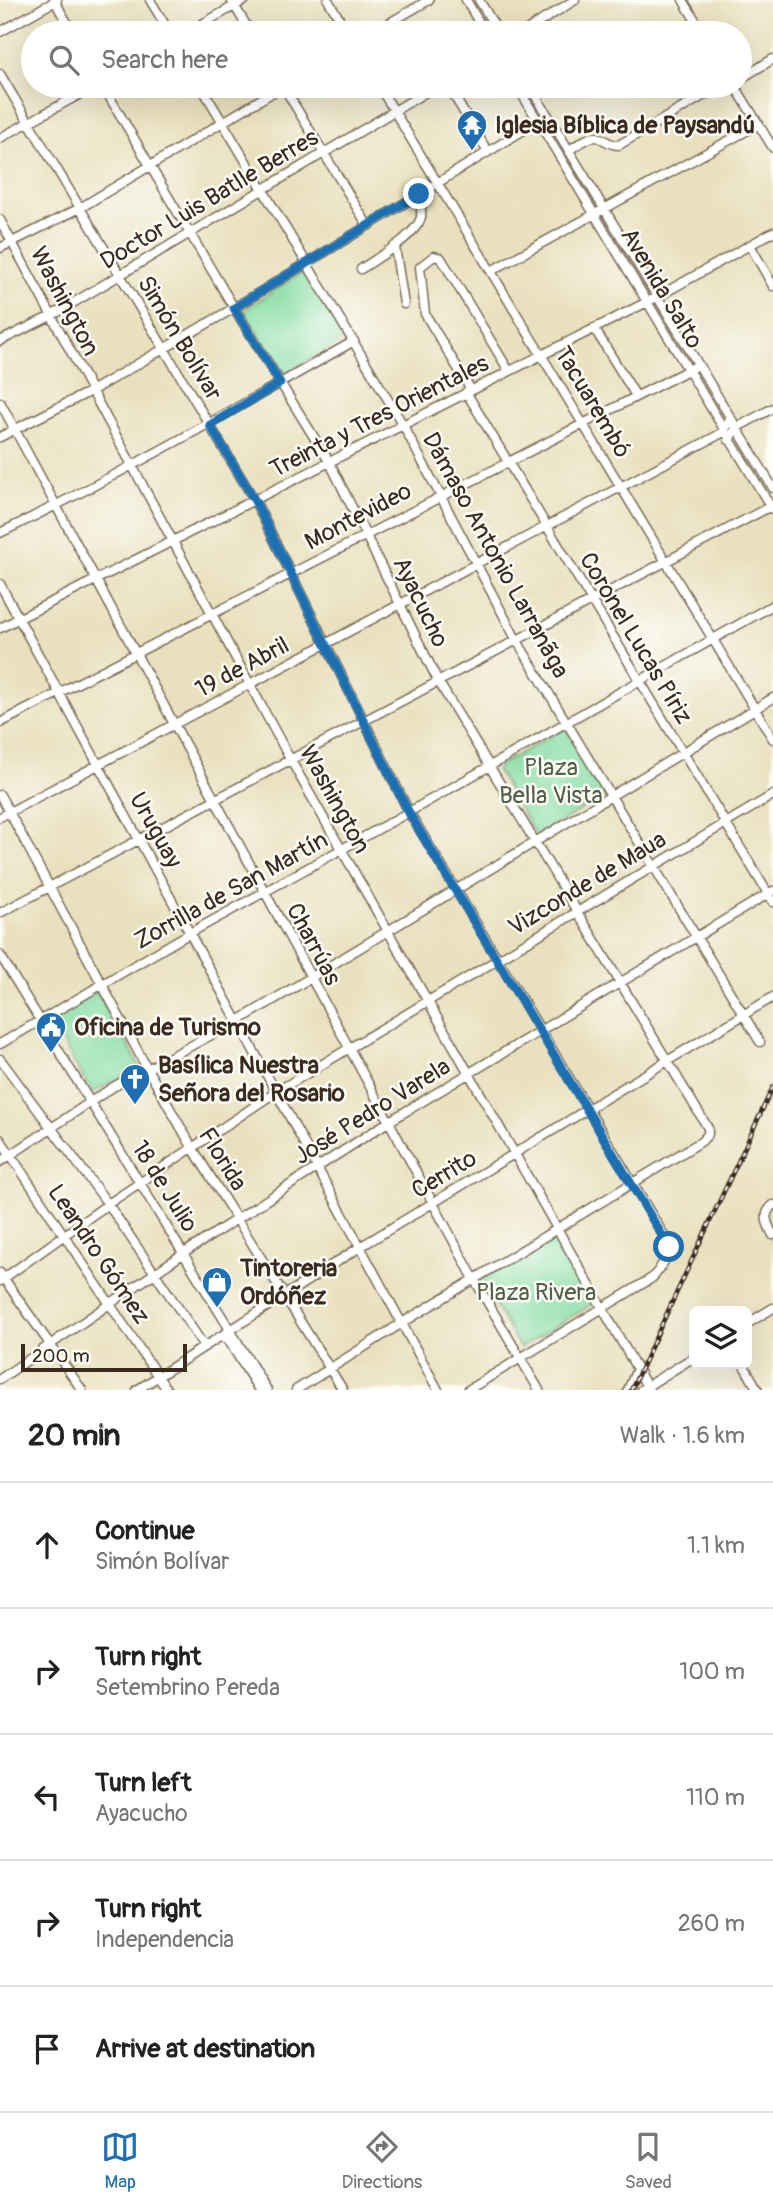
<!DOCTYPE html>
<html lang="en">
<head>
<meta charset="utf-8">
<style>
  body { margin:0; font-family:Pangolin,sans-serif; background:#f6f6f6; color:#222 }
  .controls { position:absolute; right:21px; bottom:21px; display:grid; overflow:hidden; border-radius:10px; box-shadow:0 7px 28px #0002 }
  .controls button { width:63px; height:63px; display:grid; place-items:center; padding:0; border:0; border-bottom:2px solid #e0e0e0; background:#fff; color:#222; font:35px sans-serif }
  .scale { position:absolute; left:21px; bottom:18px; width:166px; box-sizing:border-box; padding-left:7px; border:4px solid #3b2a1e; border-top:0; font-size:19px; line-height:24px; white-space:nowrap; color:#3b2a1e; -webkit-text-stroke:5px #fdfcf7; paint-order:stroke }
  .stop { position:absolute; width:21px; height:21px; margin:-16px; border:5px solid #1f6fb2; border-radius:50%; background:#fff }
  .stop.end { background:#1f6fb2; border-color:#fff; box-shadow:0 2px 7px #0008 }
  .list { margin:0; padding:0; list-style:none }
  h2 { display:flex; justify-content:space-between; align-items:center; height:91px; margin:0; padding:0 28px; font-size:30px }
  h2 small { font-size:23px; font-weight:400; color:#767676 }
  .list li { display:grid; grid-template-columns:46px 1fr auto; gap:21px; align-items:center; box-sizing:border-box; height:126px; padding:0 28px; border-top:2px solid #e0e0e0 }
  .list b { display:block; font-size:26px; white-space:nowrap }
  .list p { margin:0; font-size:23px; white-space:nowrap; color:#767676 }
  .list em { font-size:23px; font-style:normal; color:#767676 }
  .icon { flex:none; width:38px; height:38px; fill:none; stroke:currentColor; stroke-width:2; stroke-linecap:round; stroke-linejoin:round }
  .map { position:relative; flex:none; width:773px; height:1390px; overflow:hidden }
  .search { position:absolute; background:#fff; box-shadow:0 7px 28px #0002; left:21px; right:21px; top:21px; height:77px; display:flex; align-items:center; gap:18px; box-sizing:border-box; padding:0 24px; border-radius:38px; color:#767676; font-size:26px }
  .sheet { height:721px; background:#fff }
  nav { display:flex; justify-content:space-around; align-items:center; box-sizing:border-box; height:98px; border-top:2px solid #e0e0e0; background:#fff; font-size:19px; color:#767676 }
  nav a { display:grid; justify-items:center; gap:4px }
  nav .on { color:#1f6fb2 }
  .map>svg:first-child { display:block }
</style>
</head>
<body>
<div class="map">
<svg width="773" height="1390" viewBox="0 0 773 1390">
  <rect width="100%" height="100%" fill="#fdfcf7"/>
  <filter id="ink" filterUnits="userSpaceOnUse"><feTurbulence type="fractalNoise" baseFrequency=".0143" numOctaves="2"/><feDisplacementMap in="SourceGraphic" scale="14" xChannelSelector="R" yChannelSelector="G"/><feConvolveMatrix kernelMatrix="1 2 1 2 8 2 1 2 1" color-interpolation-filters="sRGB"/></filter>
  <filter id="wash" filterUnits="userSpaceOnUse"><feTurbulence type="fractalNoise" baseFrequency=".00686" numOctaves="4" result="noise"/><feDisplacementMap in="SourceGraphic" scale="28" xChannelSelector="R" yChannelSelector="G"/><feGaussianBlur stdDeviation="1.57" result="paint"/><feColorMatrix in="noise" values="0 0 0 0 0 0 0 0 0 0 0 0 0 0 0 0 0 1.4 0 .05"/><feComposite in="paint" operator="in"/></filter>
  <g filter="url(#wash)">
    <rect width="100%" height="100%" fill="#e9e0bd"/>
    <path fill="#84dda2" stroke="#608460" stroke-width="2" d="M301,273L307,275L344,336L342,341L288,372L280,370L244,310Z
      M563,729L568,730L605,792L604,796L538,835L535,834L497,771L498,766Z
      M98,991L140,1066L92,1093L49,1019Z
      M554,1236L592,1304L520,1348L480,1280Z"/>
  </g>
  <g filter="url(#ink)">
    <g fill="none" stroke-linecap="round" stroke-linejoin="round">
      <g stroke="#786a56" stroke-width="11">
        <path id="minor" d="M54,0L73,33
          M150,0L170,33
          M231,0L251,33
          M328,0L348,33
          M466,0L485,33
          M479,0L499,33
          M683,0L703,33
          M0,32L57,0
          M186,33L245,0
          M372,33L429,0
          M522,33L575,0
          M0,74L255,501L409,812L668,1242C670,1254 661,1269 652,1278L468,1390
          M740,79L773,59
          M103,86L234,308L330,463L438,681L708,1128V1134L702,1141L402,1323L296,1390
          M201,86L403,425L516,639L760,1042
          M283,86L368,226
          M379,86L773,739
          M448,86L488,152
          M517,86L772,509
          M530,86L773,488
          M735,86L773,148
          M0,138L95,86
          M569,150C576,146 588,136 597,137C605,139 609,145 619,145L720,86
          M0,220L290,759L649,1390
          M750,245L773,286
          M395,247L404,304
          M0,248L80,208L283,86
          M361,269C376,259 417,235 421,217C422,209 420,201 419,194
          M491,271L759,124
          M594,328L636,396
          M0,341L51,316L120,275L436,86
          M471,390L425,314L420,267L434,256L441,258L509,371
          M466,392L773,902
          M0,402L474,1279L539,1390
          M0,437L91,391L234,308L548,115
          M729,440L736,428L773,408
          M0,533C122,474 237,408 354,341
          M0,584L438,1390
          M0,628L657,297L773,232
          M0,723L698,365
          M0,795L148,1070L192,1147L343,1390
          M0,817L724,432L730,418
          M0,913L773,505
          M0,955L267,1390
          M0,1044L190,933L409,812L773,605
          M0,1059L108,1204L204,1346
          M0,1139L167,1390
          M0,1162L113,1087L238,1021L310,978L773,698
          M773,1205C762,1214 767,1224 773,1235
          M0,1273L82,1390
          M0,1281L108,1204L276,1092L773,795
          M747,1324L773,1308
          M219,1337L227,1339L230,1343L259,1390
          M743,1364L758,1390
          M0,1379L184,1253L388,1122L773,891
          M137,1390L360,1247L773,997
          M628,1390L637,1369
          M641,1390L694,1357"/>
      </g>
      <use href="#minor" stroke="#fff" stroke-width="8"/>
      <g stroke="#3b2a1e" stroke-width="4.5">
        <path id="rail" d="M631,1390L773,1087"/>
      </g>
      <use href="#rail" stroke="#fdfcf7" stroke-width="2" stroke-dasharray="5" stroke-linecap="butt"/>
    </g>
  </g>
  <g fill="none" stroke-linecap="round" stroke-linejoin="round" filter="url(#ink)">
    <path stroke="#1f6fb2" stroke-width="9" d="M419,194L234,308L280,383L210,425L255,501L409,813L669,1247"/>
  </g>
  <defs>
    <g id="temple-pin" transform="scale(1.575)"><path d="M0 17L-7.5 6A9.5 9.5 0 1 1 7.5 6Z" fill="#1f6fb2" stroke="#fdfcf7"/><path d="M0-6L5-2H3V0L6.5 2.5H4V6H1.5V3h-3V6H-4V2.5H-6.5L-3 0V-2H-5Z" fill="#fff"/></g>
    <g id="civic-pin" transform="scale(1.575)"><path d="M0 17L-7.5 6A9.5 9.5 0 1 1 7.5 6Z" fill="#1f6fb2" stroke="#fdfcf7"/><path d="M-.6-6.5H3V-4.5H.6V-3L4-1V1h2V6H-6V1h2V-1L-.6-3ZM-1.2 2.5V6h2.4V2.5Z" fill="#fff"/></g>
    <g id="church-pin" transform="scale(1.575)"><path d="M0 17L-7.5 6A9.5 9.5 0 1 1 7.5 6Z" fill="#1f6fb2" stroke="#fdfcf7"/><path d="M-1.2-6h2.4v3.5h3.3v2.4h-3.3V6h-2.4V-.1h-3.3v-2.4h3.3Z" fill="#fff"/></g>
    <g id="shop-pin" transform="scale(1.575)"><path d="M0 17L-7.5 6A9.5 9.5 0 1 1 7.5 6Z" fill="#1f6fb2" stroke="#fdfcf7"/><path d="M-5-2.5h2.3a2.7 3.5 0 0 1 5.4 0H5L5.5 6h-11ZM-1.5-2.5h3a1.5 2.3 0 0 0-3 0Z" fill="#fff"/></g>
  </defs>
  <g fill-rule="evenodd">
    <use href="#temple-pin" x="472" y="125"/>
    <use href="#civic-pin" x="51" y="1027"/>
    <use href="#church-pin" x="135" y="1079"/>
    <use href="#shop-pin" x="217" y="1282"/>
  </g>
  <g text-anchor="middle" stroke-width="5" stroke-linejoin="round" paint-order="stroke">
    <g font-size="24" font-weight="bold" fill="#3b2a1e" stroke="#fdfcf7" text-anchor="start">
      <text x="495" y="133">Iglesia Bíblica de Paysandú</text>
      <text x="74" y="1035">Oficina de Turismo</text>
      <text x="158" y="1073">Basílica Nuestra<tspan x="158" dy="28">Señora del Rosario</tspan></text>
      <text x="240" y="1276">Tintoreria<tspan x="240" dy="28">Ordóñez</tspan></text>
    </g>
    <g font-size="24" fill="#3b2a1e" stroke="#fdfcf7">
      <text transform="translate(209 199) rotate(-31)" y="8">Doctor Luis Batlle Berres</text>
      <text transform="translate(662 288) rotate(59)" y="8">Avenida Salto</text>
      <text transform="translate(65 301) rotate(62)" y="8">Washington</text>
      <text transform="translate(180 338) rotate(59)" y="8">Simón Bolívar</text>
      <text transform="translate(593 402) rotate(59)" y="8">Tacuarembó</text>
      <text transform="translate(379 416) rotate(-27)" y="8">Treinta y Tres Orientales</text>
      <text transform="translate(358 516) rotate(-28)" y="8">Montevideo</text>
      <text transform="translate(496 555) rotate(61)" y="8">Dámaso Antonio Larranãga</text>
      <text transform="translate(421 602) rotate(64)" y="8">Ayacucho</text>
      <text transform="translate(636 638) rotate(59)" y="8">Coronel Lucas Píriz</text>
      <text transform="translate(242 667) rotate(-28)" y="8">19 de Abril</text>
      <text transform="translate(335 799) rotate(61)" y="8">Washington</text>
      <text transform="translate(156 830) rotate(61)" y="8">Uruguay</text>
      <text transform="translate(587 883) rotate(-31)" y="8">Vizconde de Maua</text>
      <text transform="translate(231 890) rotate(-29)" y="8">Zorrilla de San Martín</text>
      <text transform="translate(314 944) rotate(62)" y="8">Charrúas</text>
      <text transform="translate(372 1111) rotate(-32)" y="8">José Pedro Varela</text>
      <text transform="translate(223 1159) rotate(58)" y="8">Florida</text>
      <text transform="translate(444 1174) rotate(-31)" y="8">Cerrito</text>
      <text transform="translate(165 1186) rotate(58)" y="8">18 de Julio</text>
      <text transform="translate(99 1254) rotate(56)" y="8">Leandro Gómez</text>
    </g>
    <g font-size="24" fill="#516046" stroke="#fdfcf7">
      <text x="551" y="775">Plaza<tspan x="551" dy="28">Bella Vista</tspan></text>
      <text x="536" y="1300">Plaza Rivera</text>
    </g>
  </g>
</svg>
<div class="controls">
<button><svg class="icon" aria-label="layers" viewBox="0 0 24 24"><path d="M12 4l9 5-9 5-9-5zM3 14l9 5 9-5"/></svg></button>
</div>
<div class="scale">200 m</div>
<div class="stop" style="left:669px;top:1247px"></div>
<div class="stop end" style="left:419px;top:194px"></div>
<div class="search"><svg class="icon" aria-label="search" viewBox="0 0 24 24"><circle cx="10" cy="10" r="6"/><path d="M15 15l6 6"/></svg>Search here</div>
</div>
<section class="sheet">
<h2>20 min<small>Walk · 1.6 km</small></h2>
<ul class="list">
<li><svg class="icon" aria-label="ahead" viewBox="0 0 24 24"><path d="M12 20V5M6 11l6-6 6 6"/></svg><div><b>Continue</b><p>Simón Bolívar</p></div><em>1.1 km</em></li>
<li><svg class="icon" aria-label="right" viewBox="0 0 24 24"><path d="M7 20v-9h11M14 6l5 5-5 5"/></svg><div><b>Turn right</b><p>Setembrino Pereda</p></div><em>100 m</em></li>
<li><svg class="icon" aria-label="left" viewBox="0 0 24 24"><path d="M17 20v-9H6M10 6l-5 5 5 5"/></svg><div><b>Turn left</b><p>Ayacucho</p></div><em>110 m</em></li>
<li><svg class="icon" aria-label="right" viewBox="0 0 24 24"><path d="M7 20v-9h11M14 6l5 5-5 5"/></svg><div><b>Turn right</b><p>Independencia</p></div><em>260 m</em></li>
<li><svg class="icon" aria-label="arrive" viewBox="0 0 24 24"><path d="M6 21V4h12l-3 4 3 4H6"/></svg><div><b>Arrive at destination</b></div></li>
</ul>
</section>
<nav>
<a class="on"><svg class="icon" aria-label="map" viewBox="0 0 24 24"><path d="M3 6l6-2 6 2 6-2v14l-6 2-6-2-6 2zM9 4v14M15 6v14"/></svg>Map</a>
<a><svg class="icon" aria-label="directions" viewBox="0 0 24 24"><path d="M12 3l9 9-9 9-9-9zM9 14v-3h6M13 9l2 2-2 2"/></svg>Directions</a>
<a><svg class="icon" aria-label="saved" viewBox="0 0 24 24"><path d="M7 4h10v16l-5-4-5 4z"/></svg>Saved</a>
</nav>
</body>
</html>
